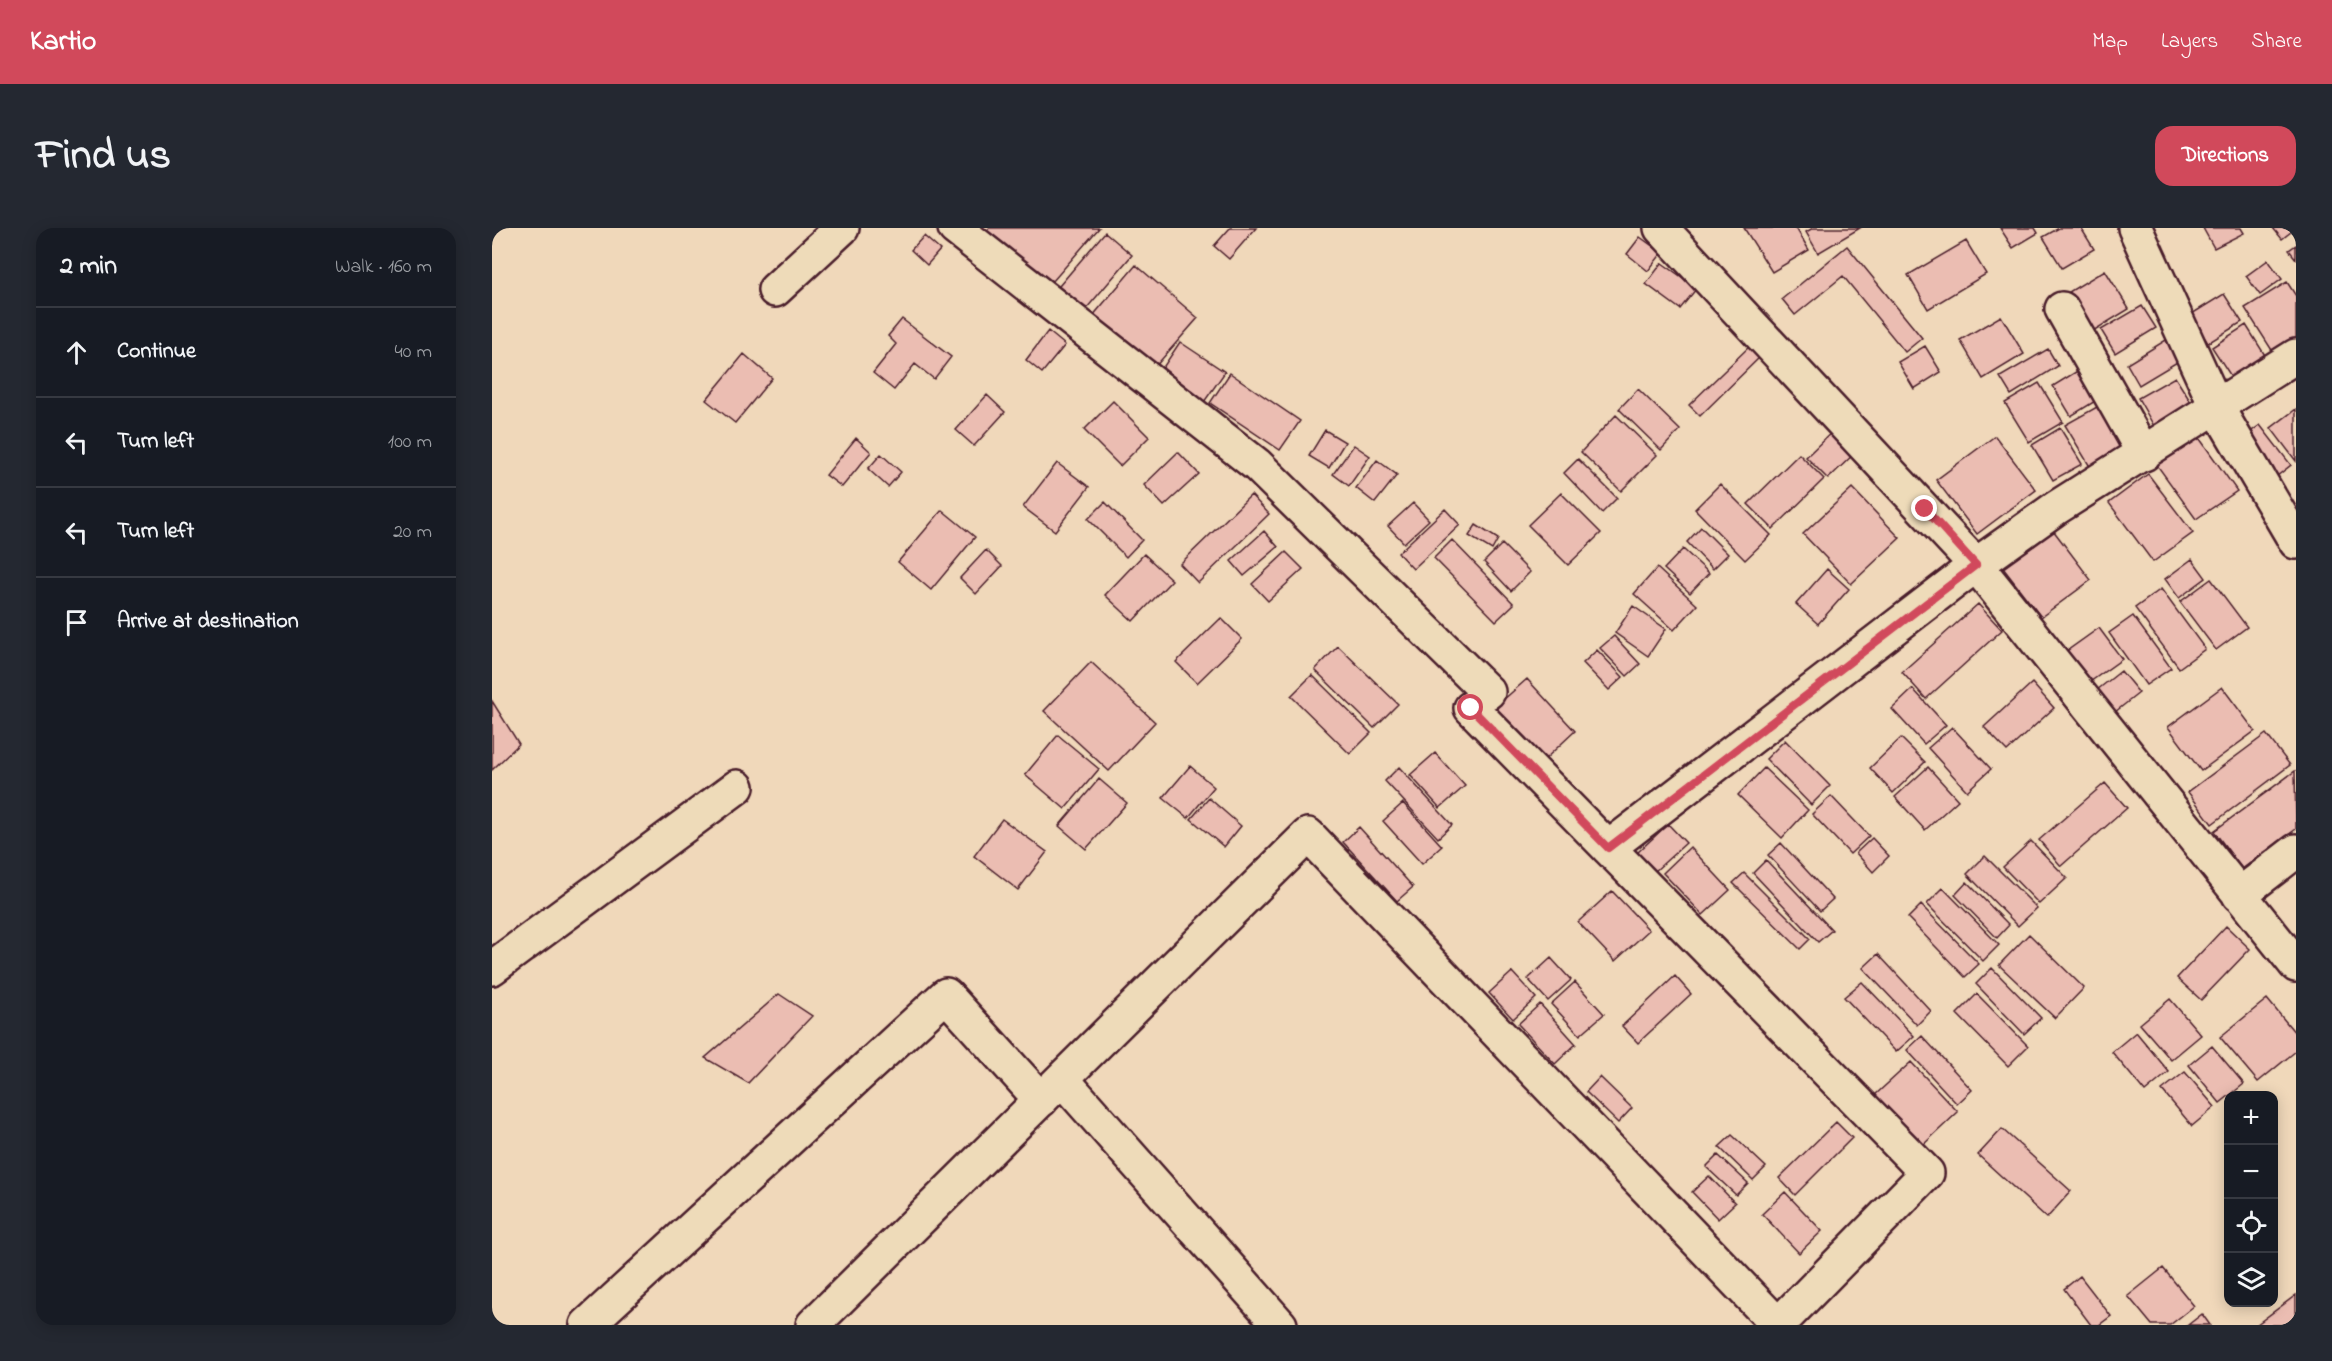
<!DOCTYPE html>
<html lang="en">
<head>
<meta charset="utf-8">
<style>
  body { margin:0; font-family:"Indie Flower",sans-serif; background:#242831; color:#f1f3f6 }
  .controls { position:absolute; right:18px; bottom:18px; display:grid; overflow:hidden; border-radius:12px; box-shadow:0 3px 15px #0003 }
  .controls button { width:54px; height:54px; display:grid; place-items:center; padding:0; border:0; border-bottom:2px solid #363941; background:#171b24; color:#f1f3f6; font:30px sans-serif }
  .stop { position:absolute; width:18px; height:18px; margin:-14px; border:4px solid #d1495b; border-radius:50%; background:#fff }
  .stop.end { background:#d1495b; border-color:#fff; box-shadow:0 2px 6px #0008 }
  .list { margin:0; padding:0; list-style:none }
  h2 { display:flex; justify-content:space-between; align-items:center; height:78px; margin:0; padding:0 24px; font-size:26px }
  h2 small { font-size:20px; font-weight:400; color:#9ea1a6 }
  .list li { display:grid; grid-template-columns:39px 1fr auto; gap:18px; align-items:center; box-sizing:border-box; height:90px; padding:0 24px; border-top:2px solid #363941 }
  .list b { display:block; font-size:22px; white-space:nowrap }
  .list em { font-size:20px; font-style:normal; color:#9ea1a6 }
  .icon { flex:none; width:33px; height:33px; fill:none; stroke:currentColor; stroke-width:2; stroke-linecap:round; stroke-linejoin:round }
  .map { position:relative; flex:none; width:1804px; height:1097px; overflow:hidden; border-radius:18px }
  header { display:flex; align-items:center; gap:36px; box-sizing:border-box; height:84px; padding:0 30px; background:#d1495b; color:#fff }
  header strong { font-size:28px }
  nav { display:flex; gap:33px; margin-inline-start:auto; font-size:21px }
  .intro { display:flex; align-items:center; justify-content:space-between; box-sizing:border-box; height:144px; padding:0 36px }
  h1 { margin:0; font-size:42px }
  .button { padding:15px 27px; border-radius:18px; background:#d1495b; color:#fff; font-size:21px; font-weight:700 }
  main { display:flex; gap:36px; padding:0 36px }
  aside { flex:1; background:#171b24; border-radius:18px; box-shadow:0 3px 15px #0003 }
  .map>svg:first-child { display:block }
</style>
</head>
<body>
<header>
<strong>Kartio</strong>
<nav><a>Map</a><a>Layers</a><a>Share</a></nav>
</header>
<div class="intro"><h1>Find us</h1><a class="button">Directions</a></div>
<main>
<aside>
<h2>2 min<small>Walk · 160 m</small></h2>
<ul class="list">
<li><svg class="icon" aria-label="ahead" viewBox="0 0 24 24"><path d="M12 20V5M6 11l6-6 6 6"/></svg><div><b>Continue</b></div><em>40 m</em></li>
<li><svg class="icon" aria-label="left" viewBox="0 0 24 24"><path d="M17 20v-9H6M10 6l-5 5 5 5"/></svg><div><b>Turn left</b></div><em>100 m</em></li>
<li><svg class="icon" aria-label="left" viewBox="0 0 24 24"><path d="M17 20v-9H6M10 6l-5 5 5 5"/></svg><div><b>Turn left</b></div><em>20 m</em></li>
<li><svg class="icon" aria-label="arrive" viewBox="0 0 24 24"><path d="M6 21V4h12l-3 4 3 4H6"/></svg><div><b>Arrive at destination</b></div></li>
</ul>
</aside>
<div class="map">
<svg width="1804" height="1097" viewBox="0 0 1804 1097">
  <rect width="100%" height="100%" fill="#f0d8ba"/>
  <filter id="ink" filterUnits="userSpaceOnUse"><feTurbulence type="fractalNoise" baseFrequency=".0167" numOctaves="2"/><feDisplacementMap in="SourceGraphic" scale="12" xChannelSelector="R" yChannelSelector="G"/><feConvolveMatrix kernelMatrix="1 2 1 2 8 2 1 2 1" color-interpolation-filters="sRGB"/></filter>
  <g filter="url(#ink)">
    <path fill="#ebbdb2" stroke="#4a1f2b" stroke-width="1.5" d="M497,0H607L554,61L491,7Z
      M738,0H764L737,31L722,18Z
      M1252,0H1304L1317,22L1280,44Z
      M1321,0H1368L1326,25L1314,4Z
      M1508,0H1543L1546,5L1521,20Z
      M1567,0H1589L1602,21L1570,40L1551,9Z
      M1711,0H1749L1752,5L1722,20Z
      M1781,0H1804L1790,11Z
      M613,4L640,27L589,87L562,64Z
      M432,8L448,22L435,37L419,22Z
      M1148,9L1170,25L1156,43L1135,26Z
      M1474,13L1494,46L1436,81L1416,47Z
      M1804,17V31L1797,22Z
      M1355,18L1430,110L1413,124L1351,48L1303,87L1290,71Z
      M1776,32L1790,51L1768,67L1754,48Z
      M1170,35L1205,60L1188,81L1154,56Z
      M644,37L706,90L655,148L594,96Z
      M1613,42L1637,81L1596,106L1572,67Z
      M1795,54L1804,68V114L1783,127L1753,80Z
      M1732,66L1750,94L1716,115L1698,87Z
      M1650,78L1664,100L1623,125L1609,102Z
      M1509,88L1532,126L1491,151L1468,112Z
      M410,91L459,129L442,151L423,136L402,162L381,145L404,116L396,108Z
      M1754,97L1776,132L1742,153L1720,119Z
      M556,103L573,117L550,145L534,132Z
      M1674,112L1687,133L1647,157L1635,136Z
      M688,114L733,144L712,174L668,144Z
      M1261,115L1271,126L1208,188L1197,177Z
      M1433,118L1449,144L1422,161L1406,134Z
      M1556,121L1566,138L1519,167L1508,149Z
      M252,126L280,150L243,195L214,172Z
      M1587,142L1605,172L1579,188L1561,158Z
      M738,145L808,193L788,222L718,175Z
      M1683,149L1704,182L1666,205L1646,170Z
      M1547,155L1571,194L1537,214L1513,175Z
      M1146,161L1188,202L1169,222L1127,181Z
      M495,167L513,184L482,218L464,202Z
      M621,173L657,209L628,238L592,202Z
      M1605,179L1631,223L1600,242L1573,197Z
      M1804,181V233L1779,200Z
      M1124,187L1165,227L1129,263L1089,224Z
      M1768,197L1799,237L1780,252L1749,211Z
      M1345,199L1367,221L1336,251L1314,229Z
      M1568,200L1590,236L1561,252L1540,217Z
      M833,202L853,214L837,240L817,228Z
      M1703,204L1745,263L1704,291L1662,233Z
      M1503,208L1544,262L1485,306L1444,252Z
      M364,210L379,224L350,259L334,247Z
      M862,217L878,228L857,258L841,246Z
      M686,224L707,246L672,278L652,257Z
      M389,226L409,244L396,259L376,241Z
      M1307,226L1332,251L1281,301L1256,276Z
      M1086,231L1125,270L1110,285L1072,245Z
      M885,232L905,247L883,275L864,260Z
      M565,235L597,259L563,303L531,279Z
      M1656,246L1701,305L1661,334L1617,275Z
      M1228,256L1279,307L1253,332L1203,281Z
      M1360,260L1408,310L1359,356L1311,306Z
      M1069,265L1109,305L1076,337L1036,297Z
      M759,267L777,286L706,355L688,336Z
      M613,274L650,312L634,329L596,291Z
      M921,275L937,292L912,315L896,298Z
      M953,281L968,297L921,341L906,325Z
      M450,282L483,309L439,362L406,334Z
      M984,297L1006,311L1000,322L977,308Z
      M1558,298L1599,352L1549,389L1508,336Z
      M1209,299L1236,326L1221,341L1195,314Z
      M772,303L786,319L752,348L739,333Z
      M960,312L1022,376L1004,393L942,330Z
      M1010,316L1038,344L1019,363L992,334Z
      M1191,321L1217,345L1198,365L1172,341Z
      M494,322L510,338L484,366L468,350Z
      M794,324L811,341L776,373L760,356Z
      M652,326L680,352L641,393L613,367Z
      M1700,331L1714,350L1687,370L1673,351Z
      M1165,340L1205,377L1182,402L1142,366Z
      M1335,341L1357,361L1326,396L1304,376Z
      M1719,351L1755,399L1724,422L1688,374Z
      M1669,361L1713,421L1687,440L1643,380Z
      M1486,376L1510,402L1434,471L1410,444Z
      M1141,378L1174,401L1156,428L1123,405Z
      M1641,388L1679,440L1654,457L1617,405Z
      M729,390L750,411L705,455L684,434Z
      M1607,400L1630,431L1595,456L1572,425Z
      M1122,408L1148,436L1135,448L1108,420Z
      M846,418L906,476L882,500L823,442Z
      M1105,422L1131,449L1117,462L1091,435Z
      M599,434L663,494L617,543L552,483Z
      M1629,443L1647,465L1623,484L1605,462Z
      M820,447L879,505L858,526L799,468Z
      M1035,451L1083,503L1051,533L1002,480Z
      M1540,455L1562,480L1515,523L1492,499Z
      M1730,459L1763,503L1709,543L1676,499Z
      M1421,461L1454,497L1432,516L1400,481Z
      M0,473L27,516L0,542Z
      M1460,499L1499,541L1475,563L1436,520Z
      M1774,506L1798,537L1720,596L1696,564Z
      M566,507L607,541L573,581L533,547Z
      M1409,510L1433,534L1401,565L1378,540Z
      M1293,512L1338,558L1319,577L1274,531Z
      M943,525L973,558L948,580L918,547Z
      M698,538L722,559L696,590L671,570Z
      M907,539L960,597L946,610L893,553Z
      M1436,539L1466,572L1433,602L1403,569Z
      M1272,540L1316,582L1290,610L1246,567Z
      M1803,543L1804,601L1750,641L1722,603Z
      M607,551L635,575L594,621L567,598Z
      M1613,555L1635,580L1569,638L1547,612Z
      M1339,568L1377,608L1358,626L1320,586Z
      M717,570L749,598L732,619L699,591Z
      M911,575L950,618L930,636L891,593Z
      M510,591L555,624L526,662L482,628Z
      M1176,596L1194,615L1162,644L1145,625Z
      M867,599L921,659L905,673L851,614Z
      M1380,610L1397,628L1381,644L1364,625Z
      M1539,613L1575,650L1547,676L1511,639Z
      M1289,615L1341,671L1328,683L1276,627Z
      M1198,619L1238,662L1211,687L1171,645Z
      M1493,628L1545,680L1526,698L1475,646Z
      M1274,632L1340,702L1326,714L1261,645Z
      M1252,645L1318,711L1308,721L1241,655Z
      M1475,654L1517,697L1505,710L1463,667Z
      M1451,660L1507,717L1491,733L1435,676Z
      M1120,663L1157,702L1123,733L1086,694Z
      M1429,677L1487,736L1473,749L1416,690Z
      M1734,698L1758,721L1709,772L1685,750Z
      M1537,706L1592,760L1563,790L1507,737Z
      M1386,726L1439,783L1425,797L1371,740Z
      M1059,730L1079,752L1056,773L1036,751Z
      M1500,740L1549,790L1532,806L1484,756Z
      M1020,744L1044,770L1021,791L997,765Z
      M1183,748L1199,766L1146,815L1130,798Z
      M1083,754L1112,786L1088,807L1059,776Z
      M1370,754L1422,808L1404,824L1352,769Z
      M287,766L320,788L256,855L213,830Z
      M1485,766L1536,818L1516,838L1465,786Z
      M1678,771L1709,807L1679,832L1648,796Z
      M1775,771L1804,806V823L1766,854L1728,809Z
      M1048,776L1084,816L1063,836L1026,796Z
      M1644,804L1677,844L1653,864L1620,824Z
      M1430,808L1480,862L1465,876L1415,822Z
      M1720,818L1752,856L1728,875L1697,837Z
      M1419,834L1466,884L1431,917L1383,867Z
      M1693,844L1723,879L1700,898L1670,862Z
      M1108,849L1140,880L1126,895L1094,864Z
      M1344,894L1360,910L1303,967L1287,950Z
      M1510,901L1579,963L1555,990L1486,927Z
      M1240,907L1274,939L1261,952L1227,919Z
      M1226,927L1256,955L1244,967L1214,939Z
      M1217,948L1243,975L1226,991L1200,964Z
      M1293,964L1330,1003L1307,1025L1270,986Z
      M1671,1040L1702,1078L1678,1097H1660L1636,1068Z
      M1588,1048L1619,1088L1607,1097H1599L1572,1061Z
      M1804,1067V1097H1764Z
      M1710,1086L1718,1097H1696Z"/>
    <g fill="none" stroke-linecap="round" stroke-linejoin="round">
      <g stroke="#4a1f2b" stroke-width="38">
        <path id="street" d="M463,0L765,237L996,464
          M1169,0L1484,337L1804,737
          M1643,0L1724,178L1804,314
          M283,62L350,0
          M1570,81L1652,226
          M979,480L1435,945L1286,1097
          M1116,620L1484,337L1564,280L1804,128
          M1747,667L1804,623
          M0,740L245,559
          M570,851L788,1097
          M95,1097L454,767L549,872
          M321,1097L816,607L1286,1097"/>
      </g>
      <use href="#street" stroke="#eedbb9" stroke-width="33"/>
    </g>
  </g>
  <g fill="none" stroke-linecap="round" stroke-linejoin="round" filter="url(#ink)">
    <path stroke="#d1495b" stroke-width="8" d="M979,480L1116,620L1484,337L1433,281"/>
  </g>
</svg>
<div class="controls">
<button>+</button>
<button>−</button>
<button><svg class="icon" aria-label="locate" viewBox="0 0 24 24"><circle cx="12" cy="12" r="6"/><path d="M12 2v4M12 18v4M2 12h4M18 12h4"/></svg></button>
<button><svg class="icon" aria-label="layers" viewBox="0 0 24 24"><path d="M12 4l9 5-9 5-9-5zM3 14l9 5 9-5"/></svg></button>
</div>
<div class="stop" style="left:979px;top:480px"></div>
<div class="stop end" style="left:1433px;top:281px"></div>
</div>
</main>
</body>
</html>
